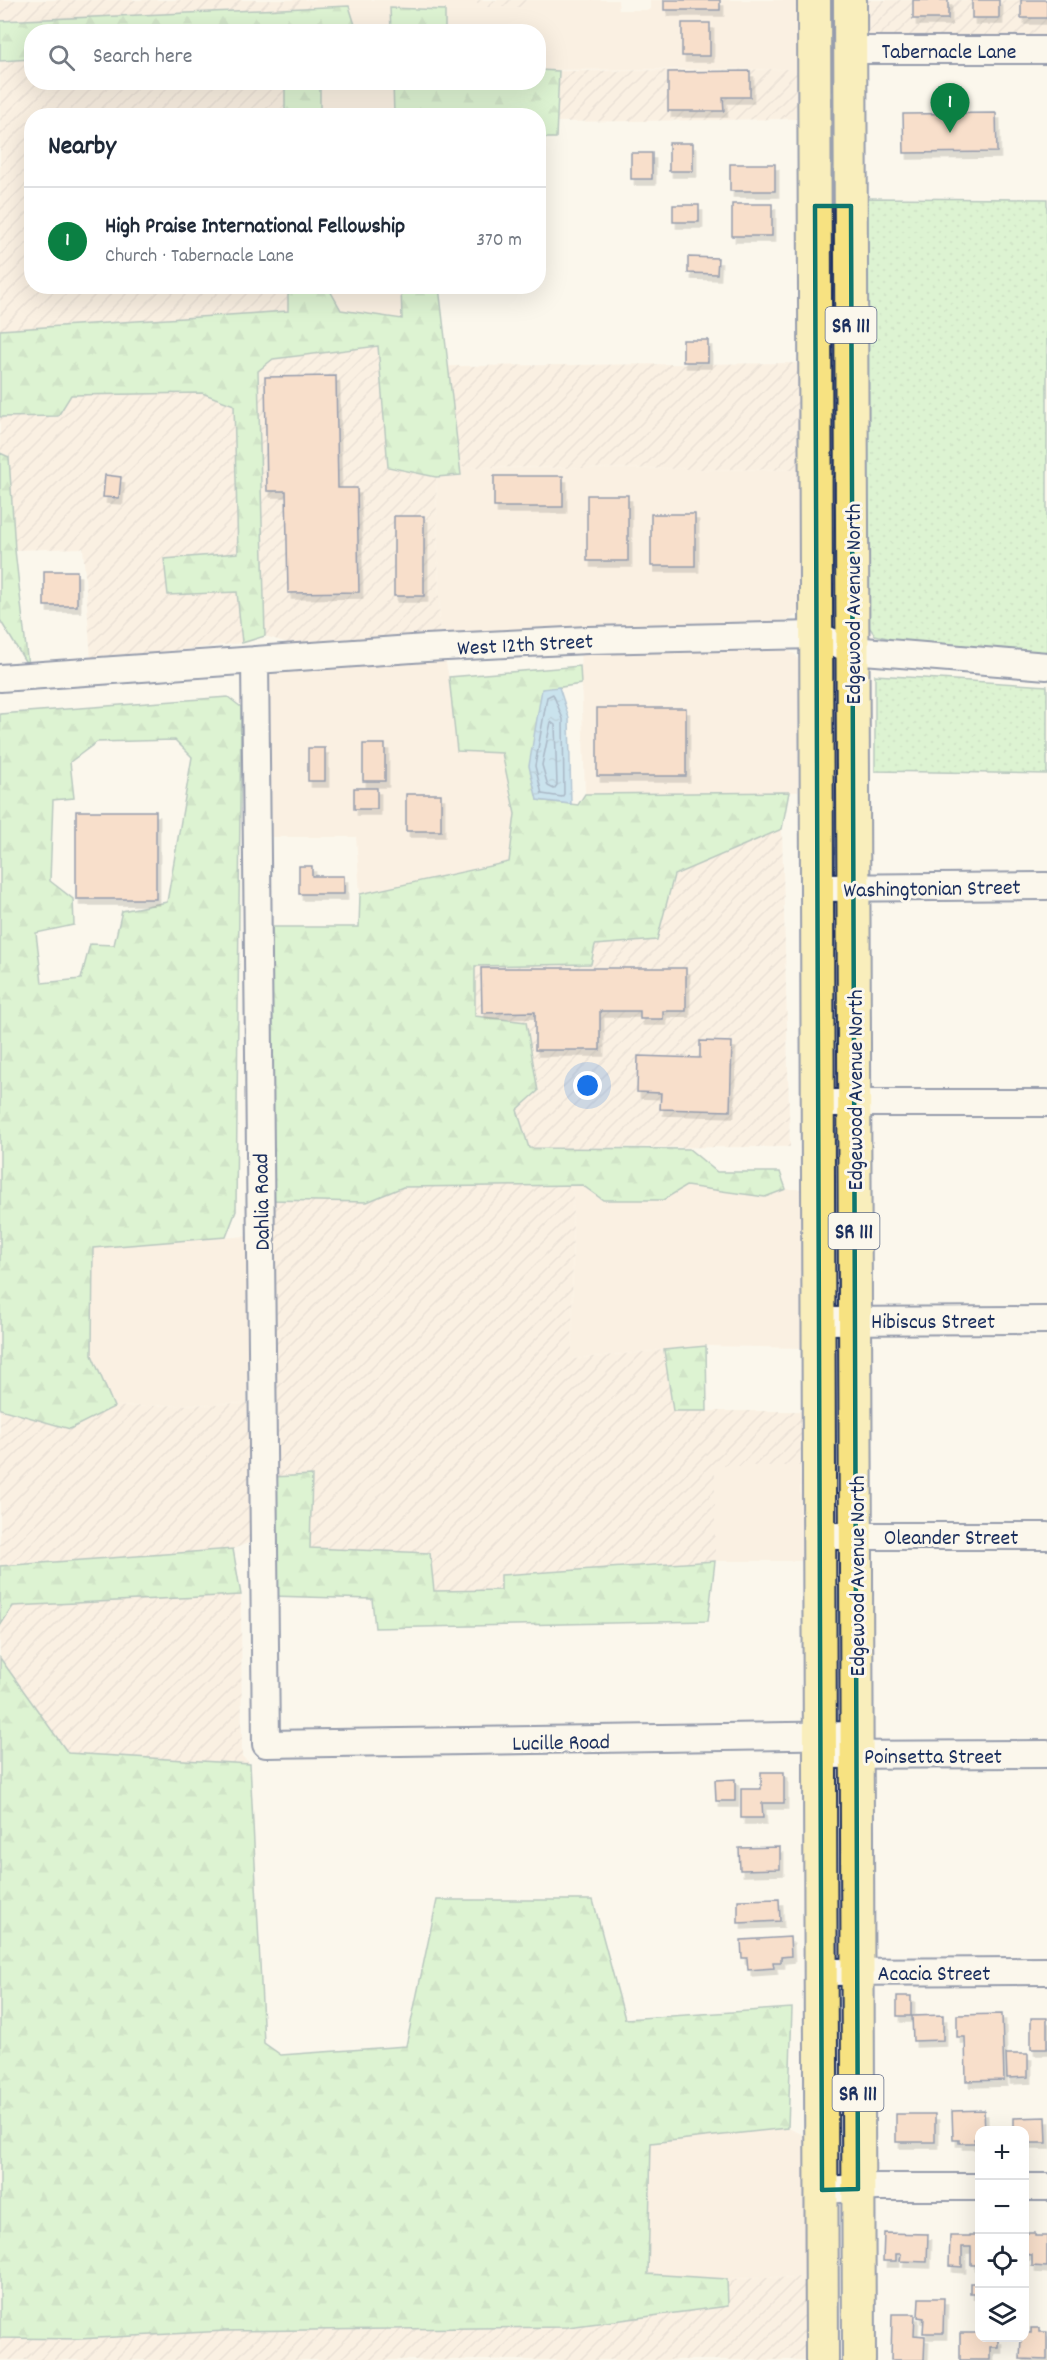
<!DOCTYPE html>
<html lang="en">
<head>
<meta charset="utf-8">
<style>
  body { margin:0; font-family:Dekko,sans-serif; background:#f2f2f3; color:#1f2937 }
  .controls { position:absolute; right:18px; bottom:18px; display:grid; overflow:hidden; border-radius:12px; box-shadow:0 6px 24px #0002 }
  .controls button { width:54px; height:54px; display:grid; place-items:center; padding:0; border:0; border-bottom:2px solid #e0e1e3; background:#fff; color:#1f2937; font:30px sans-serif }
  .you { position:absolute; left:588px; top:1086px; width:21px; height:21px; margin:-15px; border:4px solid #fff; border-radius:50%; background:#1a73e8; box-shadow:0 0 0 9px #1a73e833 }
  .badge { display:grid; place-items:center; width:39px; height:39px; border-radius:50%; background:#0b8043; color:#fff; font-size:20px; font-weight:700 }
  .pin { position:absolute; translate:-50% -50px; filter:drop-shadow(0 2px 3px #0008) }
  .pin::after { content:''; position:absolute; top:32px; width:21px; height:18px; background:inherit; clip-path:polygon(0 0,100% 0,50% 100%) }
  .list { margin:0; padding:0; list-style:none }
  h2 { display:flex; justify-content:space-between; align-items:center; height:78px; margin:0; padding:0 24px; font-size:26px }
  h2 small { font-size:20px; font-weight:400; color:#747a83 }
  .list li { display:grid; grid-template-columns:39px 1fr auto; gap:18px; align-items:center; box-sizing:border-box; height:108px; padding:0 24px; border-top:2px solid #e0e1e3 }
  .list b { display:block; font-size:22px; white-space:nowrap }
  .list p { margin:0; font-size:20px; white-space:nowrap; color:#747a83 }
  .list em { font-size:20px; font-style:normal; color:#747a83 }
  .icon { flex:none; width:33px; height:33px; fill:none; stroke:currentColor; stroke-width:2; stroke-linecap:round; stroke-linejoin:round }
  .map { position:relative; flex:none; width:1047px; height:2360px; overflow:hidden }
  .search { position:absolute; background:#fff; box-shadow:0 6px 24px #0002; left:24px; top:24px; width:522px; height:66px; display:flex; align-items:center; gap:15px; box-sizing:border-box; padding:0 21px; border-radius:24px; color:#747a83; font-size:22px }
  .panel { position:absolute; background:#fff; box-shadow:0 6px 24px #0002; left:24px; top:108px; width:522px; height:186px; border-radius:24px }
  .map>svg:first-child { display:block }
</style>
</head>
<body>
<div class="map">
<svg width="1047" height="2360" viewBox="0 0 1047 2360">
  <defs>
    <pattern id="industrial-furrows" width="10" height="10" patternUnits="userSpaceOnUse" patternTransform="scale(1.5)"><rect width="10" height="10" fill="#f9e7d6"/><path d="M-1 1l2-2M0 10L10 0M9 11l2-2" fill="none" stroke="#d5c6ba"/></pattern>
    <pattern id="grass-dots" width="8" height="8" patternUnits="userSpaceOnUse" patternTransform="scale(1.5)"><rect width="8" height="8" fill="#b8eeb1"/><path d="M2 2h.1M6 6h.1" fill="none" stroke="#9ecc9b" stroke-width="1.8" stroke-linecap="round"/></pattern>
    <pattern id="forest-firs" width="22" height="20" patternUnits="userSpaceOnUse" patternTransform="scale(1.5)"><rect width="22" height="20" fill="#b8eeb1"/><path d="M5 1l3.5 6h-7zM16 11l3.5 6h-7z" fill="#9ecc9b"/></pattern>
    <pattern id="water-ripples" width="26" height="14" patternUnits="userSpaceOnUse" patternTransform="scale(1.5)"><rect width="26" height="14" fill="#8fc9ee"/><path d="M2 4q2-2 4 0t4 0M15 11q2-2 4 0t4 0" fill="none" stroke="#74a4c4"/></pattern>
    <filter id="shadow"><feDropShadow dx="3.5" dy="6" stdDeviation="0" flood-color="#0004"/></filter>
  </defs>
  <rect width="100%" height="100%" fill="#fbf7ec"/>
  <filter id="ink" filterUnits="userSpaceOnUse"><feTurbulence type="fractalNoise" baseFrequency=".0167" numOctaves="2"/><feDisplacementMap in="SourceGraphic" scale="12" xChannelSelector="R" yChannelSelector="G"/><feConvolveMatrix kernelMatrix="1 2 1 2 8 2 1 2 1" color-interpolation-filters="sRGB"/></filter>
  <g filter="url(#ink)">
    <path fill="#f9e7d6" d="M310,0H477V6L530,7L531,0H618L619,10H650V0H797V69L539,70L538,32L445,31V10L390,8L391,31H357L349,7L310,8Z
      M320,83H393L394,115L320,116Z
      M328,287H401L402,319L340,310Z
      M460,467L798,470L799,607L797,615L789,620L641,630L440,636L436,477L461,475Z
      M781,646L796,655L798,660V792L585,794L580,648Z
      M444,655L449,677L457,750L502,753L515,814L509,862L360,894L356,837H266L267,677L276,666Z
      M573,1185H583L603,1200H663L686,1186L765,1197L786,1189H800L801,1348L706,1346L572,1359Z
      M247,1236V1403L114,1407L92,1355L93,1248Z
      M715,1465L800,1466L802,1561H715Z
      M788,2128L804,2135V2277L727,2279L648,2274L651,2143Z"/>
    <path fill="url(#industrial-furrows)" d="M0,0H310V8L0,21Z
      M477,0H531V7H477Z
      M864,0H1047V56L864,57Z
      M31,59L32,82L285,83V115L32,116V286L288,287L289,311L0,330V61Z
      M797,69L796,119L557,122L559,71Z
      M378,346L388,467L436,477L440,636L294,645L265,636L258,371L273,359Z
      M798,363V470L460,467L448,366Z
      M202,393L234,405L238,554L165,559L169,594L237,592L242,643L91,660L83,548L15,550L9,457L0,453V417L58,416L71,395Z
      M782,829L790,1147L529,1148L517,1110L475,1017V966L591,964L595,945L656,940L674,875Z
      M573,1185L572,1359L664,1350L673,1411H802L800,1466H715V1561L502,1575L501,1590L433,1591L429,1553L310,1548L312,1476L272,1477L270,1200L367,1202L403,1187Z
      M247,1403L251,1542L233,1549L0,1566V1409L70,1429L114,1407Z
      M241,1595L242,1756L250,1764L67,1753L0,1658V1626L12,1606Z
      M804,2277L805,2360H0V2338L79,2339L225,2331L568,2327L727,2306V2279Z"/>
    <path fill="url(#grass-dots)" stroke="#6a8e88" stroke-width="1.5" d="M864,198L1047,199V659L925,647L875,635L866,623Z
      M875,675L1047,686V774L875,771Z"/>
    <path fill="url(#forest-firs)" stroke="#6a8e88" stroke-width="1.5" fill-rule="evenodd" d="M349,6L357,31L32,32L31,59L0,61V21Z
      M390,8L445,10V31H391Z
      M539,70L559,71L556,138H539L538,116L394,115L393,83L538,82Z
      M285,83H320V115H285Z
      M288,287H328L341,310L402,319L401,287H439L461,475L436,477L388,467L378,346L273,359L258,371L265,636L242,643L237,592L168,595L164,559L238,553L234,405L202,393L71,395L58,416L0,417V330L288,311Z
      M0,453L9,457L15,550L28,666L0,620Z
      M580,666L581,684L542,690L537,800L578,805L585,794L789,792L782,829L674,875L657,940L595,945L591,964L475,966V1016L526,1022L538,1091L517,1110L529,1148L689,1149L717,1172H780L786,1189L765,1197L686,1186L663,1200H603L582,1185L403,1187L367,1202L270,1200L272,927H359L360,894L509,862L515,814L502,753L457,751L449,677Z
      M228,697L241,707L236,1211L226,1237L93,1248L92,1355L114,1407L70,1429L0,1409V714ZM175,740L192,757L167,902L122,911L114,945L90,944L81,979L42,983L36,933L74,925L73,899L50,881L53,800L74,798L70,762L97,742Z
      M706,1346L707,1411H673L664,1350Z
      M312,1475L310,1548L430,1553L434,1591L501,1590V1575L715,1561L708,1621L375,1628L372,1599L272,1596V1477Z
      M233,1549L241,1595L13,1606L0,1626V1566Z
      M0,1658L68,1753L250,1764L264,2043L281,2055L406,2046L437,1900H593L625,2019L792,2008L788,2128L651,2143L648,2274L727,2279L728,2306L568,2327L225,2331L79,2339L0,2338Z"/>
    <path fill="url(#water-ripples)" stroke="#618bb4" stroke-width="1.5" d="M559,687L569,718L571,804L537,800L529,766L542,689Z"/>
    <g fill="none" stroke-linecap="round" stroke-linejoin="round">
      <path stroke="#496d98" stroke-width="1.5" d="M553,694L563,719L564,794L562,797L542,794L535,766L547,697Z
        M551,722L555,725L557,785L554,789L548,786L542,765Z"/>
    </g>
    <path fill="#f3c1a3" stroke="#1b2f5e" stroke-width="1.5" filter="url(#shadow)" d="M664,0H720V10H664Z
      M913,0H948V19H913Z
      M972,0H999V18H972Z
      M1021,0H1047V18H1021Z
      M682,23H710V56H682Z
      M750,71V97H723L724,111H668V72Z
      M996,113L997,152L904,153L903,114Z
      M669,143H693V171H669Z
      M631,153H652V179H631Z
      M730,164H775V191H730Z
      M732,204H772V236H732Z
      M673,205H699V222H673Z
      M688,257L718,258L717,274L688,273Z
      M683,340H708V362H683Z
      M336,376L338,488H357L359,592L288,593L286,491H267L265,377Z
      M105,475L121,477L119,498L103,497Z
      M494,476H563V507H494Z
      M587,495H628V561H587Z
      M651,514H695V566H651Z
      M394,516H424V596H394Z
      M44,571H77V606H44Z
      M597,708H686V776H597Z
      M363,744H385V781H363Z
      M308,748H325V781H308Z
      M354,788H377V809H354Z
      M406,794H441V831H406Z
      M76,811H156V899H76Z
      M299,866H312V876H344V894H299Z
      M481,968H686V1011H663V1019H640V1011H600V1050H535V1012L482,1013Z
      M700,1041L732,1042L730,1111L660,1109L661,1093L637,1092L638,1056L700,1058Z
      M761,1772H784V1803H762L763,1818H741V1789H761Z
      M735,1779V1801H716L715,1780Z
      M780,1847V1869L740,1870L739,1848Z
      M779,1899L780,1921L738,1923V1900Z
      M790,1937L791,1956L781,1957V1962H773L774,1968L748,1970L747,1958H742L741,1940Z
      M897,1996H911V2016H897Z
      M1002,2014L1004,2080L966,2081L965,2037H957V2015Z
      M943,2015V2040L913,2041L912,2016Z
      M1031,2018H1047V2049H1031Z
      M1006,2054H1028V2077L1007,2078Z
      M984,2110L985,2130H980V2139H974L975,2143H959V2140H953L952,2111Z
      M896,2114H935V2142H896Z
      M1046,2117L1047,2143H1024V2130H1014V2118Z
      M884,2233L928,2234L927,2262L900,2261L901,2254H896V2261H883Z
      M1024,2233H1035V2236H1047V2267L1032,2266V2255L1024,2254Z
      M970,2235H980V2265H971V2247H962V2267L949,2266L950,2236H970Z
      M970,2283H980V2293H970Z
      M919,2298H944L943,2333H923L924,2318L918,2317Z
      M892,2314H915L914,2335L925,2336L924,2360H891Z
      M1031,2328H1040V2332H1047V2360L1020,2359L1021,2338H1024V2333H1031Z
      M960,2333H980V2338H998V2347H990V2360H960Z"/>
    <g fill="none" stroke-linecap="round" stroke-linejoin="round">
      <g stroke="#1b2f5e" stroke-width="30">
        <path id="minor" d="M850,50H1047
          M255,660L266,1744L856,1735
          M0,678L426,648L588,640L816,635L852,650L1047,666
          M816,888L1047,886
          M817,1103H1047
          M818,1321L1047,1320
          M819,1536H1047
          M820,1755L1047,1754
          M821,1972L1047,1971
          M1024,2187H1047
          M822,2190L878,2187H980"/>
      </g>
      <g stroke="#1b2f5e" stroke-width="36">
        <path id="major" d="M814,0L822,2360
          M850,0L859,2360"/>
      </g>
      <use href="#minor" stroke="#fbf7ec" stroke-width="26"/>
      <use href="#major" stroke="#f7e281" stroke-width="32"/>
    </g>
  </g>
  <path d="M0 0H1047V2360H0ZM815,206H851L858,2189L822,2190Z" fill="#fbf7ec" fill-opacity=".55" fill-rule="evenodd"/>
  <path fill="none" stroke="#0f766e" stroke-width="4.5" stroke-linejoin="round" d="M815,206H851L858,2189L822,2190Z"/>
  <g text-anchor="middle" stroke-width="6" stroke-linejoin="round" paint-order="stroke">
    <g fill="#fbf7ec" stroke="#5e6b89" stroke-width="1.5">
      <rect x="825.5" y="307" width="51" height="36" rx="4.5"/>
      <rect x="828.5" y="1213" width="51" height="36" rx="4.5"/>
      <rect x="832.5" y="2075" width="51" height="36" rx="4.5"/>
    </g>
    <g font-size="21" font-weight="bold" fill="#1b2f5e">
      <text x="851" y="332">SR 111</text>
      <text x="854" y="1238">SR 111</text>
      <text x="858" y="2100">SR 111</text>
    </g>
    <g font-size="22" fill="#1b2f5e" stroke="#fbf7ec">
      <text x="949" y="58">Tabernacle Lane</text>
      <text transform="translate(852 604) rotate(-90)" y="8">Edgewood Avenue North</text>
      <text transform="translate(525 643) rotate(-3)" y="8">West 12th Street</text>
      <text transform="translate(932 887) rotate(-1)" y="8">Washingtonian Street</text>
      <text transform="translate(854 1090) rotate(-90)" y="8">Edgewood Avenue North</text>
      <text transform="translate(260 1202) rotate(-91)" y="8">Dahlia Road</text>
      <text x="933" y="1328">Hibiscus Street</text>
      <text x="951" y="1544">Oleander Street</text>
      <text transform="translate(856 1576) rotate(-90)" y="8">Edgewood Avenue North</text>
      <text transform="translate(561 1741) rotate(-1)" y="8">Lucille Road</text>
      <text x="933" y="1763">Poinsetta Street</text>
      <text x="934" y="1980">Acacia Street</text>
    </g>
  </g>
</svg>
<div class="controls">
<button>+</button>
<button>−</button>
<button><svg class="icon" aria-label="locate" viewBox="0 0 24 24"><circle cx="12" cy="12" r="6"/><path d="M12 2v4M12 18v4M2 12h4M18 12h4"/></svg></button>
<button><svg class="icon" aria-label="layers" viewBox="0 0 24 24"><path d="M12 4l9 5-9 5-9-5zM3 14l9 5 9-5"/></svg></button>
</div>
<div class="you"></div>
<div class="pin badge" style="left:950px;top:133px">1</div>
<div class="search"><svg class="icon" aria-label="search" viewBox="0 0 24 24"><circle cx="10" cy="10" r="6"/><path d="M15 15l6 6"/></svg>Search here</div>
<section class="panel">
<h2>Nearby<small></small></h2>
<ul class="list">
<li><span class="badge">1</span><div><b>High Praise International Fellowship</b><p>Church · Tabernacle Lane</p></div><em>370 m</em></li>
</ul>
</section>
</div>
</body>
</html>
